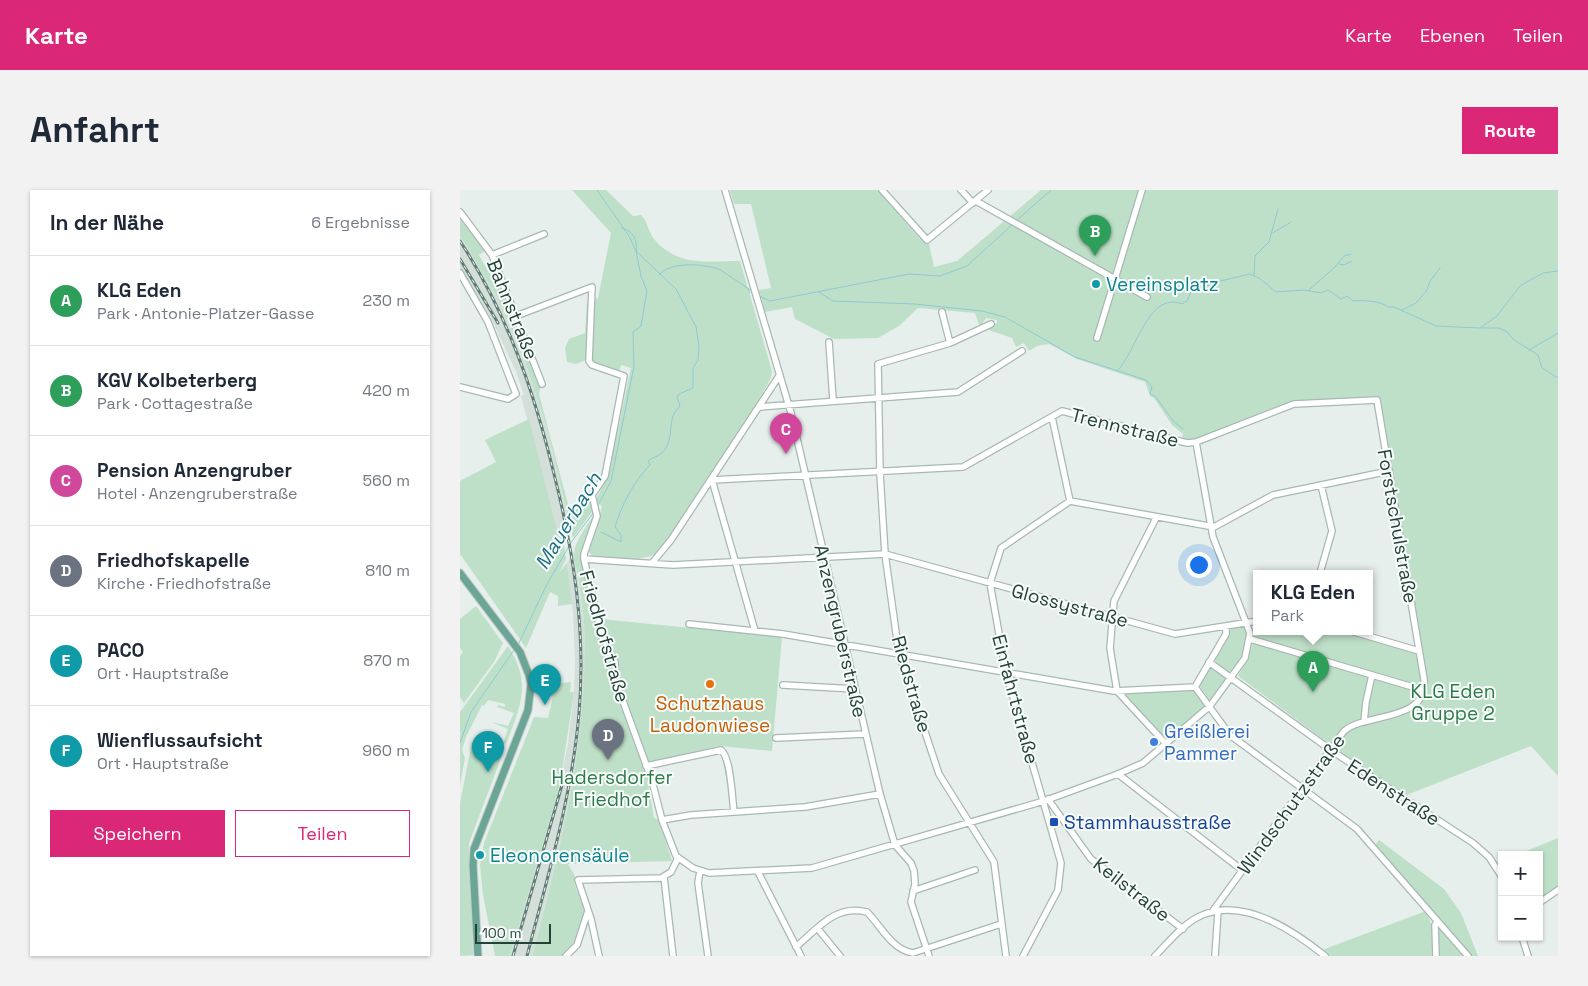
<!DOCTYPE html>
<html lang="de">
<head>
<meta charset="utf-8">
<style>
  body { margin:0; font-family:"Space Grotesk",sans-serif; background:#f2f2f3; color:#1f2937 }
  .controls { position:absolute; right:15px; bottom:15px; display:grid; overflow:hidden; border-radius:0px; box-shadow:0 1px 4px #0004 }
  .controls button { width:45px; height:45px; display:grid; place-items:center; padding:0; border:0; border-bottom:1px solid #e0e1e3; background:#fff; color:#1f2937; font:25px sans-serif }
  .scale { position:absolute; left:15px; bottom:12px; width:76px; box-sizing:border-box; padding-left:5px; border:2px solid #24423a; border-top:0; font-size:14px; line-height:18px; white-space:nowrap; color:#24423a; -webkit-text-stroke:4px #f7fbf9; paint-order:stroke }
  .you { position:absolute; left:738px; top:374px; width:18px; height:18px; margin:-12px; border:4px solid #fff; border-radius:50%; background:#1a73e8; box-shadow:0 0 0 8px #1a73e833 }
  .badge { display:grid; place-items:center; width:32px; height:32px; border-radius:50%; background:#db2777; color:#fff; font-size:16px; font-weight:700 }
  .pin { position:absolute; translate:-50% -41px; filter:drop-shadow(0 1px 2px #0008) }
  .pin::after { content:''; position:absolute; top:26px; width:18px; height:15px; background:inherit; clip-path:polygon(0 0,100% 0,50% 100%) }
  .popup { position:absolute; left:793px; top:380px; width:120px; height:65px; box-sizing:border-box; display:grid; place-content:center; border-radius:0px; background:#fff; filter:drop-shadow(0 1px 4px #0005); font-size:16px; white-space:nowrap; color:#747a83 }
  .popup b { font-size:19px; color:#1f2937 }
  .popup::after { content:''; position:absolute; left:50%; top:100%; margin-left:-10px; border:10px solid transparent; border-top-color:#fff }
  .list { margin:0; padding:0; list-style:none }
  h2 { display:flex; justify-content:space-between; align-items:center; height:65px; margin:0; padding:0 20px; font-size:21px }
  h2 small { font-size:16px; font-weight:400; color:#747a83 }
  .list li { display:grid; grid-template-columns:32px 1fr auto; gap:15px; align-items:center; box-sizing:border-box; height:90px; padding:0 20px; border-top:1px solid #e0e1e3 }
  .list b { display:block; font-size:19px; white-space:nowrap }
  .list p { margin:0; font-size:16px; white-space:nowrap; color:#747a83 }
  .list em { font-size:16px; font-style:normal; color:#747a83 }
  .actions { display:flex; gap:10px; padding:15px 20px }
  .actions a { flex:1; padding:11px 0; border:1px solid #db2777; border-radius:0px; text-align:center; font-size:18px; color:#db2777 }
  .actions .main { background:#db2777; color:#fff }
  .map { position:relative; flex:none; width:1098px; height:766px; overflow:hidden; border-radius:0px }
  header { display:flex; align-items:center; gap:30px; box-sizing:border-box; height:70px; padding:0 25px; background:#db2777; color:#fff }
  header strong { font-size:24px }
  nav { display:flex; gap:28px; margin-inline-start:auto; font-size:18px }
  .intro { display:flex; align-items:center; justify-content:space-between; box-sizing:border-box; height:120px; padding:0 30px }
  h1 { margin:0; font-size:35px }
  .button { padding:12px 22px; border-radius:0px; background:#db2777; color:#fff; font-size:18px; font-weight:700 }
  main { display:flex; gap:30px; padding:0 30px }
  aside { flex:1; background:#fff; border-radius:0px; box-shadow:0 1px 4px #0004 }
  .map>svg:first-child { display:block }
</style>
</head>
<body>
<header>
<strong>Karte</strong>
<nav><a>Karte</a><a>Ebenen</a><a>Teilen</a></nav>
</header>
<div class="intro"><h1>Anfahrt</h1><a class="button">Route</a></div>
<main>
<aside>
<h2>In der Nähe<small>6 Ergebnisse</small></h2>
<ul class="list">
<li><span class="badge" style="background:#2e9e5b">A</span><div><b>KLG Eden</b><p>Park · Antonie-Platzer-Gasse</p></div><em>230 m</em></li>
<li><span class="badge" style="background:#2e9e5b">B</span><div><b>KGV Kolbeterberg</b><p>Park · Cottagestraße</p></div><em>420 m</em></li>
<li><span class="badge" style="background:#d1479c">C</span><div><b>Pension Anzengruber</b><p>Hotel · Anzengruberstraße</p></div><em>560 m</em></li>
<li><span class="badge" style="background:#6b7280">D</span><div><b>Friedhofskapelle</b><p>Kirche · Friedhofstraße</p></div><em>810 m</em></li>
<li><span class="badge" style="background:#0f9aa8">E</span><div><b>PACO</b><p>Ort · Hauptstraße</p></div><em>870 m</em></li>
<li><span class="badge" style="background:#0f9aa8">F</span><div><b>Wienflussaufsicht</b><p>Ort · Hauptstraße</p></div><em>960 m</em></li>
</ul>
<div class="actions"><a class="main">Speichern</a><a>Teilen</a></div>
</aside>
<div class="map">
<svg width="1098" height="766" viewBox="0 0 1098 766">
  <rect width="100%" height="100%" fill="#e6efeb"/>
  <path fill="#d4dfda" d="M0,46L37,107L64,168L87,239L110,337L103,351L98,346L61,206L64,205L56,182L33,132L0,77Z
    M114,362L124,431L125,474L123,525L116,572L102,648L72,766H50L100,595L108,553L114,502L115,471L113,423L107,373Z"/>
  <path fill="#bfe0c8" d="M112,0H146L173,26L181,25C188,32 188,41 194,49C218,77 246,71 280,71L312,181C311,195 299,203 297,217L201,360L191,366L177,369L132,366L128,360L142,317L136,309L148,286L171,178L161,175L159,181L126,170L116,174L107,172L105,158L109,149L125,143L127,112L138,108L151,43Z
    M270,0H417L460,49L469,54L474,77L497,71L581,0H1098V586L1071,556L944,606L875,559L885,542L892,537L941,525L965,502L967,492L920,208L834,212L728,251L641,229L722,248L723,244L712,235L694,208L690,206L685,192L617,169L589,154L577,156L569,161L564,153L556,157L552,148L526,139L537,133V130L526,128L520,137L515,123L458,118L439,136L418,148L374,149L335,129L332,117L305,122L299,100L311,98L291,14H274Z
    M0,29L25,61L19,65L27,79L34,76L81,194L79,204L109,318L118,319L132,309L134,319L113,348L87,239L64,168L37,107L0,46Z
    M69,229L98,345L103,351L96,362L97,365L104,355L106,369L99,383L107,373L112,414L98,416V406L90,402L66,458L0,364V291L36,272L25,250Z
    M135,324V328L122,364L140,448L153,476V494L187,588L194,628L199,630L212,671L108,674L115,686C112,699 123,707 124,720C125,734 113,758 102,766H72C101,657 129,548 124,434C123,418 120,402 118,385C117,379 114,370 114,363C115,352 128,333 135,324Z
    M16,416L43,453L34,472L4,513L0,507V466L3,462L0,458V429Z
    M141,429L322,447L312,561L259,556L189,572L160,493L159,475L146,448Z
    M784,435C794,446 782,477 769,482L756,473L754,468L771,438Z
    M797,435V441H877L958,464L961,497L794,448L793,437Z
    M793,453L910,487L903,530L886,536L873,551L867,552L778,486L788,469Z
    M48,456C72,493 61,515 46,554L43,553L48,539L31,532L48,536L54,523L37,517L38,515L45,517V514L28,510L24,516L22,515L6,547L2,560L5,568L0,595V522Z
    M750,477H753L767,489L750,511L739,495Z
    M914,488L959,502C948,522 927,524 907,529L908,509Z
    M111,492L110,502H114L100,595L50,766H35L23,705L20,675L24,653L74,527L88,528L93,506L78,504V496Z
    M735,500L746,514L745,518L708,550H705L665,506L669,502Z
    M12,552L43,563L9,653L13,765L0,766V613Z
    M1098,648V696L1081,709L1079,665H1057Z
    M919,650L984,699L1001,723L1018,766H1011L915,655Z
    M966,721L972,736L973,766H870L862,760Z
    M981,739L1005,766H979L978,740Z"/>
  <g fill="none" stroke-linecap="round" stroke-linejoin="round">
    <path stroke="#8ec9d4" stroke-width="1" d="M137,0L169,46L176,61L181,86L187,101L181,136L173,142L174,176L151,291L137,317
      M556,31L591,0
      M813,43L831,32
      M879,74L884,75L892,71
      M637,76L652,84
      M199,85C210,71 243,74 259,79L292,101
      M794,86L795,66L809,52L818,19
      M288,99L290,103
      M849,100L876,76L884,66L891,64
      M359,102L373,111L455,114L522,121L545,127L615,167L686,190L692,197L690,204L695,206L714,232L723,239
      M299,106L310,111L449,84L480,86L507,76L553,34
      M942,120L956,113L967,100L970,91L980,78
      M1021,138H1039L1047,142L1054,150L1078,165L1082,178L1098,188
      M1069,160L1098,143
      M657,181C675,165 688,100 722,114L727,111L731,102L760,91L790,84L799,88L816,102L844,100L861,103L868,100L881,109L887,106L893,111C902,110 922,111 928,117H934L976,136L1020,138L1037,126L1060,96L1083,83L1098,81
      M141,342L161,352V345L155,337C161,316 174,291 190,275L188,271C192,267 198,267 202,263C213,252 209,238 213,226C215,221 217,220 220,216L217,207L219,204L233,198V178L238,170L239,156L236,137L216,99L176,61C178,51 173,40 162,38
      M58,455L87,394L112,351L134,322
      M0,553L11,522L54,460"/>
    <g stroke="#a8b8b2" stroke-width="8">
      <path id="minor" d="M265,0L331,223L420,604L435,655L451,673L454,681L455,694L451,712L469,766
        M422,0L467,50L528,0
        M501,0L513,13
        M516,11L687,107
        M0,22L32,65L82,194
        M32,65L84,44
        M0,83L28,132L56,204L48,209L0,197
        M482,122L490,153
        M56,126L132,97L129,171L132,175L164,186L145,286L132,305L137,326L124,364V369L142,447L155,472L156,492L192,591L202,630L216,666L233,678L249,683L352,678L584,611L658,584L683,573L750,516L785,468L790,443L753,347L736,252
        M531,134L490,153L418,174L420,283L425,364L439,464L479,584L534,672L546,766
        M637,148L682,0
        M369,152L373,210
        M300,217L498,202L562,161
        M592,227L610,311
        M696,328L654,411L650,458L657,501L706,554
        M124,369L213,375L425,364L715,444L797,431
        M192,373L211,350L319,186
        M860,383L872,341L861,295
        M229,434L323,444L654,501L735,497
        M295,441L252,290L503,277L602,221L727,253L736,252L834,214L917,210L964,489C968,533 907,522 884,541L752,722
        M891,441L959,461
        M790,449L963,500
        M749,472L875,563L1013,653L1029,667L1042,687
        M323,495L395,499
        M735,497L770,545L897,639L1008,766
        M735,497L766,444V436
        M904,532L906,512L912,485
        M316,548L405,544
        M186,576L261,560C271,568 272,608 274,622
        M658,584L782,680
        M588,609L631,669L723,739
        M202,630L231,625L345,617L420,604
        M240,681L238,693L248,766
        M298,682L341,766
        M204,687L213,766
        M453,701L515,680
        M1079,713L1098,700
        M358,739L380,766
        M1062,747L1068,766
        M336,757C358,738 376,714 407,722C421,736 432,760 453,763L541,734
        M106,766L117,755L128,721
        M139,766L131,729L118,690L201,688L211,682L218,668
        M563,766L598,700L601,673L546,483L530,393L541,358L610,311L754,337L813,305L929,281
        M695,766C708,753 721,736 738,727C780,705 833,740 865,766
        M755,766L758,721
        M976,766L975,735L977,731"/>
    </g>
    <g stroke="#c2cac8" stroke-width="9">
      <path id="major" d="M0,383L60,462L69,485L71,494L68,520L14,659L13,675L18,766"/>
    </g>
    <use href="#minor" stroke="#fff" stroke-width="5.5"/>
    <use href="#major" stroke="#6aa596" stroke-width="7"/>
    <g stroke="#5f7d75" stroke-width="3">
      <path id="rail" d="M0,51C47,123 74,201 94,284C114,363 126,442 119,523C112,606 88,685 67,766
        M0,69L38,133
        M53,766L102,595"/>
    </g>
    <use href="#rail" stroke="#f7fbf9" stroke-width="1" stroke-dasharray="4" stroke-linecap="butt"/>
  </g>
  <g fill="#0f9aa8" stroke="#f7fbf9" stroke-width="2">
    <circle cx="636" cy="94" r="5"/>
    <circle cx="20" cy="665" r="5"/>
  </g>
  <circle fill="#e8710a" stroke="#f7fbf9" stroke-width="2" cx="250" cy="494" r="5"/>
  <circle fill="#3f7fe0" stroke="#f7fbf9" stroke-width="2" cx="694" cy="552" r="5"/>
  <rect fill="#1a4fb4" stroke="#f7fbf9" stroke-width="2" x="589" y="627" width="10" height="10" rx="2.5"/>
  <g text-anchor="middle" stroke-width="4" stroke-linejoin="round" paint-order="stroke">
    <g font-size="19" fill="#0d838f" stroke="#f7fbf9" text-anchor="start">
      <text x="646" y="101">Vereinsplatz</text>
      <text x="30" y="672">Eleonorensäule</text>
    </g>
    <g font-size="19" fill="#24423a" stroke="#f7fbf9">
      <text transform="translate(53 119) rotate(68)" y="7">Bahnstraße</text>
      <text transform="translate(665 237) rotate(14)" y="7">Trennstraße</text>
      <text transform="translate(938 336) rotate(80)" y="7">Forstschulstraße</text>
      <text transform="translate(610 415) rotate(15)" y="7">Glossystraße</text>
      <text transform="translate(381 441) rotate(77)" y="7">Anzengruberstraße</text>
      <text transform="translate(145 446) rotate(74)" y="7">Friedhofstraße</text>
      <text transform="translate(452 494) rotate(74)" y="7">Riedstraße</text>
      <text transform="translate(556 509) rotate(75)" y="7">Einfahrtstraße</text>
      <text transform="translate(934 602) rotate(33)" y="7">Edenstraße</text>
      <text transform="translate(831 614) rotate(-54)" y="7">Windschutzstraße</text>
      <text transform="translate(672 699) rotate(38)" y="7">Keilstraße</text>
    </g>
    <g font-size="19" fill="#2d7a4b" stroke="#f7fbf9">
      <text x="993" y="508">KLG Eden<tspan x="993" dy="22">Gruppe 2</tspan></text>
      <text x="152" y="594">Hadersdorfer<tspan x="152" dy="22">Friedhof</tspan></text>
    </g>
    <g font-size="19" fill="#c56008" stroke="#f7fbf9">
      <text x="250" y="520">Schutzhaus<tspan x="250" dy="22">Laudonwiese</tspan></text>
    </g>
    <g font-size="19" fill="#366cbe" stroke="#f7fbf9" text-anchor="start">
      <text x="704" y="548">Greißlerei<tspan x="704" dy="22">Pammer</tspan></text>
    </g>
    <g font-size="19" fill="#164399" stroke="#f7fbf9" text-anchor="start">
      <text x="604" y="639">Stammhausstraße</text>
    </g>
    <g font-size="20" font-style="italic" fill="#1c6f80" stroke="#f7fbf9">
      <text transform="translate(108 331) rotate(-59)" y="7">Mauerbach</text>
    </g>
  </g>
</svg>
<div class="controls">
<button>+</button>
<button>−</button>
</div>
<div class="scale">100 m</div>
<div class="you"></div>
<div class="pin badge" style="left:853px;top:502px;background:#2e9e5b">A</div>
<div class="popup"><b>KLG Eden</b>Park</div>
<div class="pin badge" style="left:635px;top:66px;background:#2e9e5b">B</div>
<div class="pin badge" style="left:326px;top:264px;background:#d1479c">C</div>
<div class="pin badge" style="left:148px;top:570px;background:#6b7280">D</div>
<div class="pin badge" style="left:85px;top:515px;background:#0f9aa8">E</div>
<div class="pin badge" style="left:28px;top:582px;background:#0f9aa8">F</div>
</div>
</main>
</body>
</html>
